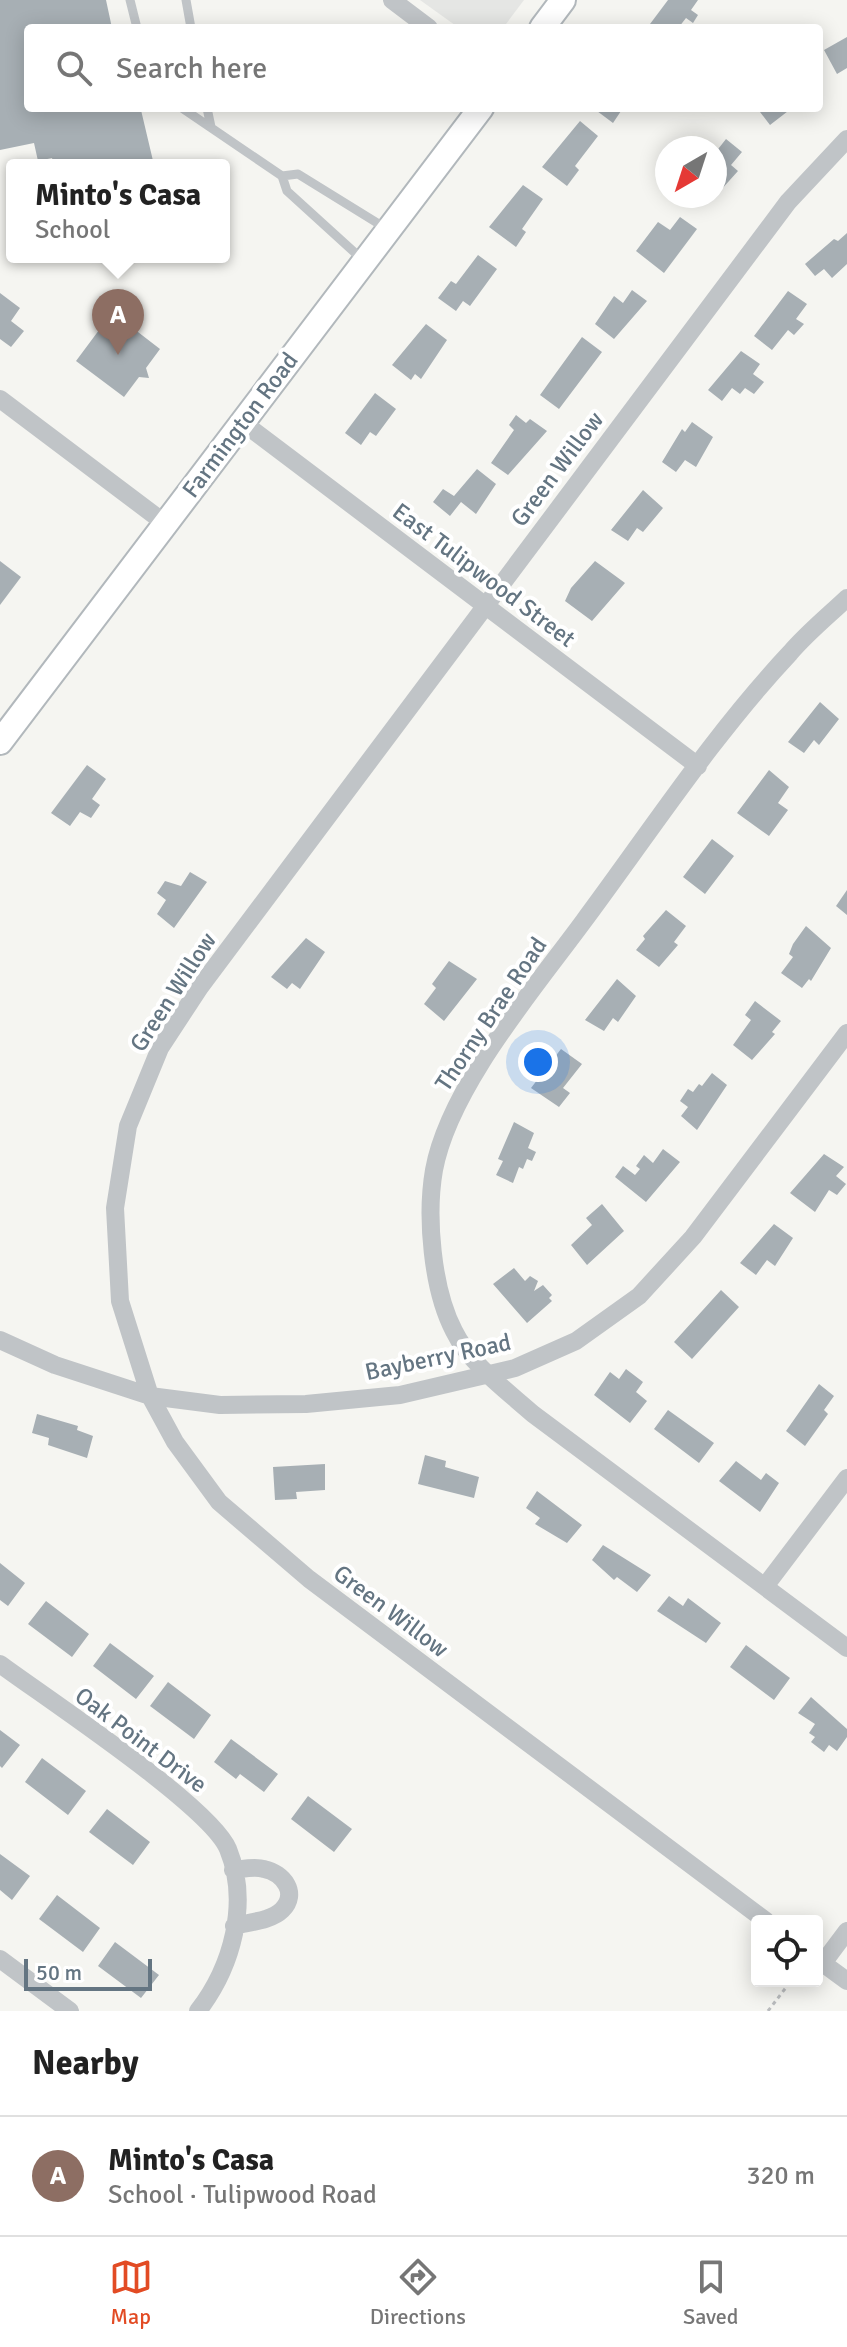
<!DOCTYPE html>
<html lang="en">
<head>
<meta charset="utf-8">
<style>
  body { margin:0; font-family:Signika,sans-serif; background:#f6f6f6; color:#222 }
  .controls { position:absolute; right:24px; bottom:24px; display:grid; overflow:hidden; border-radius:8px; box-shadow:0 4px 20px #0003 }
  .controls button { width:72px; height:72px; display:grid; place-items:center; padding:0; border:0; border-bottom:2px solid #e0e0e0; background:#fff; color:#222; font:40px sans-serif }
  .compass { position:absolute; left:655px; top:136px; width:72px; height:72px; border-radius:50%; background:#fff; box-shadow:0 4px 20px #0003; rotate:219deg }
  .scale { position:absolute; left:24px; bottom:20px; width:128px; box-sizing:border-box; padding-left:8px; border:4px solid #647582; border-top:0; font-size:22px; line-height:28px; white-space:nowrap; color:#647582; -webkit-text-stroke:6px #fff; paint-order:stroke }
  .you { position:absolute; left:538px; top:1062px; width:28px; height:28px; margin:-20px; border:6px solid #fff; border-radius:50%; background:#1a73e8; box-shadow:0 0 0 12px #1a73e833 }
  .badge { display:grid; place-items:center; width:52px; height:52px; border-radius:50%; background:#e24b24; color:#fff; font-size:26px; font-weight:700 }
  .pin { position:absolute; translate:-50% -66px; filter:drop-shadow(0 2px 4px #0008) }
  .pin::after { content:''; position:absolute; top:42px; width:28px; height:24px; background:inherit; clip-path:polygon(0 0,100% 0,50% 100%) }
  .popup { position:absolute; left:6px; top:159px; width:224px; height:104px; box-sizing:border-box; display:grid; place-content:center; border-radius:8px; background:#fff; filter:drop-shadow(0 2px 6px #0005); font-size:26px; white-space:nowrap; color:#767676 }
  .popup b { font-size:30px; color:#222 }
  .popup::after { content:''; position:absolute; left:50%; top:100%; margin-left:-16px; border:16px solid transparent; border-top-color:#fff }
  .list { margin:0; padding:0; list-style:none }
  h2 { display:flex; justify-content:space-between; align-items:center; height:104px; margin:0; padding:0 32px; font-size:34px }
  h2 small { font-size:26px; font-weight:400; color:#767676 }
  .list li { display:grid; grid-template-columns:52px 1fr auto; gap:24px; align-items:center; box-sizing:border-box; height:120px; padding:0 32px; border-top:2px solid #e0e0e0 }
  .list b { display:block; font-size:30px; white-space:nowrap }
  .list p { margin:0; font-size:26px; white-space:nowrap; color:#767676 }
  .list em { font-size:26px; font-style:normal; color:#767676 }
  .icon { flex:none; width:44px; height:44px; fill:none; stroke:currentColor; stroke-width:2; stroke-linecap:round; stroke-linejoin:round }
  .map { position:relative; flex:none; width:847px; height:2011px; overflow:hidden }
  .search { position:absolute; background:#fff; box-shadow:0 4px 20px #0003; left:24px; right:24px; top:24px; height:88px; display:flex; align-items:center; gap:20px; box-sizing:border-box; padding:0 28px; border-radius:8px; color:#767676; font-size:30px }
  .sheet { height:224px; background:#fff }
  nav { display:flex; justify-content:space-around; align-items:center; box-sizing:border-box; height:112px; border-top:2px solid #e0e0e0; background:#fff; font-size:22px; color:#767676 }
  nav a { display:grid; justify-items:center; gap:4px }
  nav .on { color:#e24b24 }
  .map>svg:first-child { display:block }
</style>
</head>
<body>
<div class="map">
<svg width="847" height="2011" viewBox="0 0 847 2011">
  <rect width="100%" height="100%" fill="#f5f5f1"/>
  <path fill="#e5e6e4" d="M420,0H524L503,28H459Z"/>
  <path fill="#a7afb4" d="M0,0H106L112,28H28V108L141,110L154,165H54L52,158L38,161L34,143L0,150Z
    M668,0H698L691,10L698,15L693,23L686,18L679,27L674,24L672,28H647Z
    M847,37V68L837,74L824,50Z
    M593,108H623L613,123Z
    M757,108H792L770,125Z
    M580,121L598,136L575,166L579,170L567,186L542,167Z
    M726,139L742,152L731,165L738,171L711,201L704,196H715V153Z
    M523,185L543,199L522,229L526,232L516,247L489,227Z
    M680,217L697,229L664,273L636,251L658,222L670,230Z
    M847,233V264L832,278L824,269L815,276L805,264L834,239L838,241Z
    M478,255L497,269L470,306L463,301L456,311L438,298L451,281L456,284Z
    M632,290L647,301L614,339L595,324L614,296L623,303Z
    M788,291L807,304L796,319L804,324L794,335L788,330L772,350L754,336Z
    M0,293L20,308L11,321L24,331L11,347L0,339Z
    M106,312L110,315L112,312L160,349L146,368L149,378L139,377L124,397L76,361L105,322L101,318Z
    M426,324L447,340L421,379L415,374L411,380L392,365Z
    M582,337L602,352L559,409L540,395Z
    M741,351L760,364L753,374L764,382L754,394L745,388L740,394L732,388L722,401L708,390Z
    M375,393L396,409L376,436L370,432L361,445L345,433Z
    M516,415L526,423L530,419L547,431L508,475L491,463L514,430L509,425Z
    M692,422L713,437L696,467L685,460L676,472L662,462L682,429L685,432Z
    M477,469L496,484L476,514L461,502L450,516L433,502L443,489L454,496Z
    M643,490L663,508L643,532L637,528L628,541L611,530Z
    M0,561L21,577L0,605Z
    M595,561L625,583L592,621L565,601L571,588Z
    M820,702L839,719L819,745L814,740L804,753L788,742Z
    M87,765L106,779L92,799L100,805L91,818L80,812L70,826L51,813Z
    M769,770L789,787L778,803L788,810L769,836L737,813Z
    M712,839L734,856L705,894L683,877Z
    M190,872L207,882L174,928L157,914L166,900L157,893L165,881L181,886Z
    M847,890V915L836,906Z
    M666,910L686,926L674,942L678,945L659,967L636,950L645,939L643,936Z
    M806,926L831,948L811,981L809,979L802,988L781,973L793,957L789,954L793,944Z
    M306,938L325,952L300,989L292,983L287,989L271,977Z
    M449,961L477,979L444,1021L424,1004L436,988L432,984Z
    M617,979L636,996L618,1022L613,1018L604,1031L585,1020Z
    M755,1001L781,1021L772,1032L775,1034L752,1060L733,1045L751,1020L745,1015Z
    M561,1049L582,1064L563,1088L570,1093L559,1107L531,1088Z
    M712,1073L727,1085L697,1130L681,1116L688,1107L680,1101L688,1089L693,1092L699,1084L702,1086Z
    M514,1122L534,1133L528,1148L536,1152L532,1161L527,1159L523,1169L519,1167L513,1183L496,1175L503,1161L498,1159Z
    M663,1149L680,1162L646,1202L615,1177L623,1166L635,1175L640,1169L636,1166L644,1155L653,1163Z
    M824,1154L844,1167L836,1176L846,1184L837,1195L829,1190L815,1212L790,1193Z
    M602,1204L624,1231L587,1265L571,1245L592,1225L586,1218Z
    M774,1224L793,1238L775,1266L767,1260L756,1275L740,1263Z
    M514,1268L525,1281L530,1276L538,1281L534,1291L543,1285L552,1295L549,1298L552,1301L527,1323L493,1284Z
    M721,1290L739,1307L692,1359L674,1342Z
    M626,1369L643,1382L636,1392L647,1401L630,1423L594,1395L610,1372L619,1379Z
    M819,1384L834,1396L824,1410L828,1414L805,1446L786,1431Z
    M668,1410L714,1443L699,1463L654,1429Z
    M37,1414L78,1426L77,1430L93,1436L87,1458L48,1445L49,1438L32,1433Z
    M425,1455L446,1461L445,1467L479,1477L474,1498L418,1484Z
    M736,1461L761,1480L766,1473L779,1483L760,1512L719,1481Z
    M325,1464V1490L296,1492L297,1499L275,1500L273,1467Z
    M537,1491L582,1525L567,1543L535,1524L540,1518L526,1508Z
    M603,1545L651,1575L637,1592L617,1577L614,1580L592,1560Z
    M0,1563L25,1583L8,1606L0,1600Z
    M669,1596L683,1606L688,1598L721,1623L706,1643L657,1611Z
    M46,1601L89,1634L72,1657L28,1624Z
    M110,1643L154,1676L136,1699L93,1666Z
    M746,1645L790,1678L774,1700L730,1667Z
    M168,1682L211,1715L194,1739L150,1706Z
    M811,1697L847,1729V1737L837,1751L829,1745L824,1752L811,1742L815,1737L809,1733L815,1724L798,1713Z
    M0,1730L20,1745L2,1768L0,1766Z
    M231,1739L278,1774L264,1792L240,1774L236,1779L214,1762Z
    M42,1758L86,1791L68,1815L25,1782Z
    M308,1796L352,1829L334,1852L291,1819Z
    M107,1809L150,1842L133,1865L89,1832Z
    M0,1854L30,1876L12,1900L0,1890Z
    M57,1895L100,1928L83,1952L39,1919Z
    M115,1942L159,1975L141,1998L98,1966Z"/>
  <g fill="none" stroke-linecap="round" stroke-linejoin="round">
    <g stroke="#b2b8bc" stroke-width="28">
      <path id="secondary" d="M542,28L563,0
        M0,742L481,108"/>
    </g>
    <path stroke="#babcbe" stroke-width="3" stroke-dasharray="4 4" stroke-linecap="butt" d="M768,2011L791,1981"/>
    <path stroke="#c0c4c7" stroke-width="9" d="M130,0L137,28
      M186,0L191,28
      M182,108L282,176L287,191L364,261
      M207,108L211,127
      M282,176L298,174L387,229"/>
    <path stroke="#c0c4c7" stroke-width="18" d="M392,0L429,28
      M0,399L166,524
      M242,422L698,766
      M847,598C828,616 807,633 790,653C713,735 650,832 583,922C533,990 449,1088 434,1170C426,1216 432,1289 454,1331C470,1364 506,1390 533,1414L847,1648
      M0,1340L55,1365L150,1396L220,1405L306,1404L400,1395L515,1368L576,1341L639,1296L693,1237L847,1033
      M766,1585L847,1478
      M0,1664C46,1698 210,1806 228,1849C250,1903 232,1967 198,2011
      M233,1870C243,1869 255,1866 264,1869C283,1873 299,1893 282,1910C271,1921 249,1922 234,1926
      M766,1921L309,1579L219,1502L175,1442L150,1396L120,1301L115,1208L128,1126L160,1048L200,987L788,202L847,139
      M0,1959L70,2011
      M817,1959L847,1981
      M823,1963L847,1931"/>
    <use href="#secondary" stroke="#fff" stroke-width="24"/>
  </g>
  <g text-anchor="middle" stroke-width="8" stroke-linejoin="round" paint-order="stroke">
    <g font-size="24" fill="#647582" stroke="#fff">
      <text transform="translate(240 425) rotate(-53)" y="8">Farmington Road</text>
      <text transform="translate(557 469) rotate(-53)" y="8">Green Willow</text>
      <text transform="translate(484 575) rotate(37)" y="8">East Tulipwood Street</text>
      <text transform="translate(173 992) rotate(-57)" y="8">Green Willow</text>
      <text transform="translate(491 1014) rotate(-56)" y="8">Thorny Brae Road</text>
      <text transform="translate(438 1357) rotate(-12)" y="8">Bayberry Road</text>
      <text transform="translate(391 1611) rotate(37)" y="8">Green Willow</text>
      <text transform="translate(141 1740) rotate(37)" y="8">Oak Point Drive</text>
    </g>
  </g>
</svg>
<div class="controls">
<button><svg class="icon" aria-label="locate" viewBox="0 0 24 24"><circle cx="12" cy="12" r="6"/><path d="M12 2v4M12 18v4M2 12h4M18 12h4"/></svg></button>
</div>
<svg class="compass" viewBox="-18 -18 36 36"><path d="M0-13l5 13h-10z" fill="#e53935"/><path d="M0 13l5-13h-10z" fill="#767676"/></svg>
<div class="scale">50 m</div>
<div class="you"></div>
<div class="pin badge" style="left:118px;top:355px;background:#8d6e63">A</div>
<div class="popup"><b>Minto's Casa</b>School</div>
<div class="search"><svg class="icon" aria-label="search" viewBox="0 0 24 24"><circle cx="10" cy="10" r="6"/><path d="M15 15l6 6"/></svg>Search here</div>
</div>
<section class="sheet">
<h2>Nearby<small></small></h2>
<ul class="list">
<li><span class="badge" style="background:#8d6e63">A</span><div><b>Minto's Casa</b><p>School · Tulipwood Road</p></div><em>320 m</em></li>
</ul>
</section>
<nav>
<a class="on"><svg class="icon" aria-label="map" viewBox="0 0 24 24"><path d="M3 6l6-2 6 2 6-2v14l-6 2-6-2-6 2zM9 4v14M15 6v14"/></svg>Map</a>
<a><svg class="icon" aria-label="directions" viewBox="0 0 24 24"><path d="M12 3l9 9-9 9-9-9zM9 14v-3h6M13 9l2 2-2 2"/></svg>Directions</a>
<a><svg class="icon" aria-label="saved" viewBox="0 0 24 24"><path d="M7 4h10v16l-5-4-5 4z"/></svg>Saved</a>
</nav>
</body>
</html>
